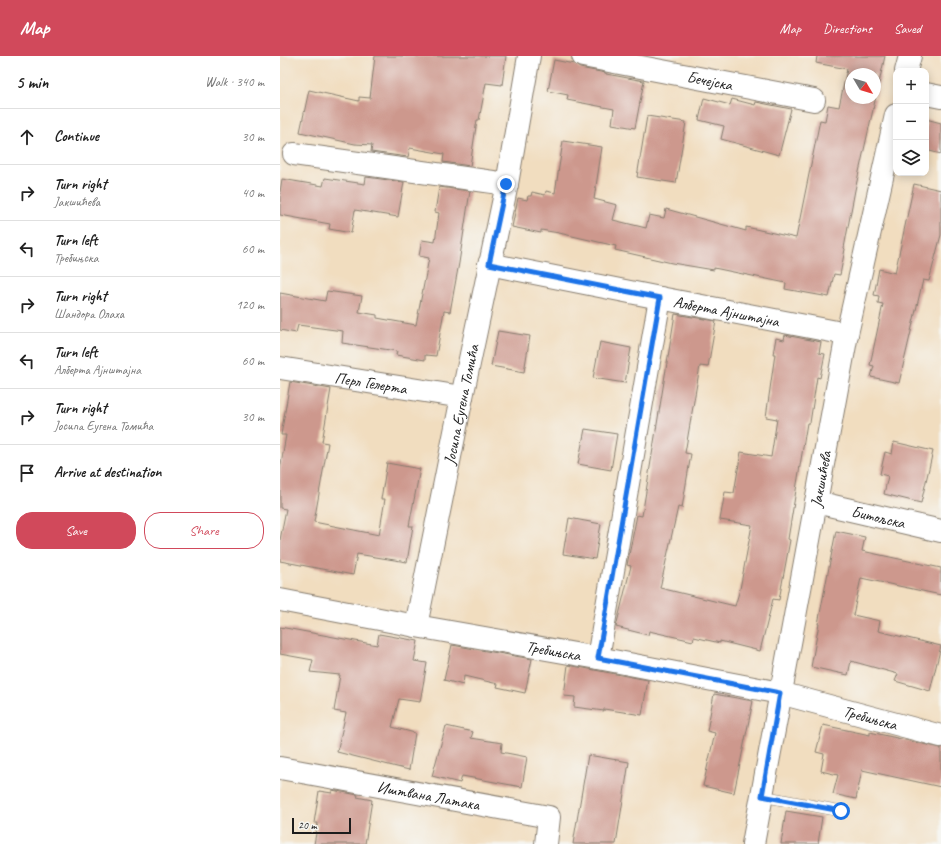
<!DOCTYPE html>
<html lang="en">
<head>
<meta charset="utf-8">
<style>
  body { margin:0; font-family:Caveat,sans-serif; background:#f2f2f2; color:#222 }
  .controls { position:absolute; right:12px; top:12px; display:grid; overflow:hidden; border-radius:8px; box-shadow:0 2px 10px #0003 }
  .controls button { width:36px; height:36px; display:grid; place-items:center; padding:0; border:0; border-bottom:1px solid #e0e0e0; background:#fff; color:#222; font:20px sans-serif }
  .compass { position:absolute; left:565px; top:12px; width:36px; height:36px; border-radius:50%; background:#fff; box-shadow:0 2px 10px #0003; rotate:128deg }
  .scale { position:absolute; left:12px; bottom:10px; width:59px; box-sizing:border-box; padding-left:4px; border:2px solid #1c1c1c; border-top:0; font-size:11px; line-height:14px; white-space:nowrap; color:#1c1c1c; -webkit-text-stroke:3px #f6f6f2; paint-order:stroke }
  .stop { position:absolute; width:12px; height:12px; margin:-9px; border:3px solid #1a73e8; border-radius:50%; background:#fff }
  .stop.end { background:#1a73e8; border-color:#fff; box-shadow:0 1px 4px #0008 }
  .list { margin:0; padding:0; list-style:none }
  h2 { display:flex; justify-content:space-between; align-items:center; height:52px; margin:0; padding:0 16px; font-size:17px }
  h2 small { font-size:13px; font-weight:400; color:#767676 }
  .list li { display:grid; grid-template-columns:26px 1fr auto; gap:12px; align-items:center; box-sizing:border-box; height:56px; padding:0 16px; border-top:1px solid #e0e0e0 }
  .list b { display:block; font-size:15px; white-space:nowrap }
  .list p { margin:0; font-size:13px; white-space:nowrap; color:#767676 }
  .list em { font-size:13px; font-style:normal; color:#767676 }
  .actions { display:flex; gap:8px; padding:12px 16px }
  .actions a { flex:1; padding:9px 0; border:1px solid #d1495b; border-radius:16px; text-align:center; font-size:14px; color:#d1495b }
  .actions .main { background:#d1495b; color:#fff }
  .icon { flex:none; width:22px; height:22px; fill:none; stroke:currentColor; stroke-width:2; stroke-linecap:round; stroke-linejoin:round }
  .map { position:relative; flex:none; width:661px; height:788px; overflow:hidden }
  header { display:flex; align-items:center; gap:24px; box-sizing:border-box; height:56px; padding:0 20px; background:#d1495b; color:#fff }
  header strong { font-size:19px }
  nav { display:flex; gap:22px; margin-inline-start:auto; font-size:14px }
  main { display:flex }
  aside { flex:1; background:#fff }
  .map>svg:first-child { display:block }
</style>
</head>
<body>
<header>
<strong>Map</strong>
<nav><a>Map</a><a>Directions</a><a>Saved</a></nav>
</header>
<main>
<aside>
<h2>5 min<small>Walk · 340 m</small></h2>
<ul class="list">
<li><svg class="icon" aria-label="ahead" viewBox="0 0 24 24"><path d="M12 20V5M6 11l6-6 6 6"/></svg><div><b>Continue</b></div><em>30 m</em></li>
<li><svg class="icon" aria-label="right" viewBox="0 0 24 24"><path d="M7 20v-9h11M14 6l5 5-5 5"/></svg><div><b>Turn right</b><p>Јакшићева</p></div><em>40 m</em></li>
<li><svg class="icon" aria-label="left" viewBox="0 0 24 24"><path d="M17 20v-9H6M10 6l-5 5 5 5"/></svg><div><b>Turn left</b><p>Требињска</p></div><em>60 m</em></li>
<li><svg class="icon" aria-label="right" viewBox="0 0 24 24"><path d="M7 20v-9h11M14 6l5 5-5 5"/></svg><div><b>Turn right</b><p>Шандора Олаха</p></div><em>120 m</em></li>
<li><svg class="icon" aria-label="left" viewBox="0 0 24 24"><path d="M17 20v-9H6M10 6l-5 5 5 5"/></svg><div><b>Turn left</b><p>Алберта Ајнштајна</p></div><em>60 m</em></li>
<li><svg class="icon" aria-label="right" viewBox="0 0 24 24"><path d="M7 20v-9h11M14 6l5 5-5 5"/></svg><div><b>Turn right</b><p>Јосипа Еугена Томића</p></div><em>30 m</em></li>
<li><svg class="icon" aria-label="arrive" viewBox="0 0 24 24"><path d="M6 21V4h12l-3 4 3 4H6"/></svg><div><b>Arrive at destination</b></div></li>
</ul>
<div class="actions"><a class="main">Save</a><a>Share</a></div>
</aside>
<div class="map">
<svg width="661" height="788" viewBox="0 0 661 788">
  <rect width="100%" height="100%" fill="#f6f6f2"/>
  <filter id="ink" filterUnits="userSpaceOnUse"><feTurbulence type="fractalNoise" baseFrequency=".025" numOctaves="2"/><feDisplacementMap in="SourceGraphic" scale="8" xChannelSelector="R" yChannelSelector="G"/><feConvolveMatrix kernelMatrix="1 2 1 2 8 2 1 2 1" color-interpolation-filters="sRGB"/></filter>
  <filter id="wash" filterUnits="userSpaceOnUse"><feTurbulence type="fractalNoise" baseFrequency=".012" numOctaves="4" result="noise"/><feDisplacementMap in="SourceGraphic" scale="16" xChannelSelector="R" yChannelSelector="G"/><feGaussianBlur stdDeviation="0.9" result="paint"/><feColorMatrix in="noise" values="0 0 0 0 0 0 0 0 0 0 0 0 0 0 0 0 0 1.4 0 .05"/><feComposite in="paint" operator="in"/></filter>
  <g filter="url(#wash)">
    <rect width="100%" height="100%" fill="#f1ddbf"/>
    <g id="blocks">
      <path fill="#cd988d" fill-rule="evenodd" d="M95,0H226L222,29L206,27L199,64H197L190,110L163,106L164,98L130,92L128,101L91,96L92,89L75,88L20,76L29,34L79,45V41L90,42Z
        M537,0H605L575,134L564,192L565,193L560,219L554,218L549,241L505,233L506,227L434,212V214L392,207L335,194L336,190L279,177L261,174V177L232,171L238,142L247,144L248,140H251L252,136L265,139L266,135L275,137L283,85L322,91L314,143L337,149L333,164L366,172L369,159L384,162L386,153L466,175V171L516,182L540,64L545,65L548,49L559,51L567,13L536,7ZM571,18H595V42H571Z
        M274,4L294,8L300,12L326,17V18L364,25L355,72L332,68L334,53L287,44L288,39L268,35Z
        M424,42L450,49L452,43L475,49L476,46L511,53L499,99L441,83L444,70L419,64Z
        M367,60L406,66L396,127L357,121Z
        M646,63L661,67V98L646,94Z
        M86,121L124,126L118,161L75,154L71,177L49,173L50,168L0,159V136L2,123L43,130L45,122L85,128Z
        M634,128L661,134V179L649,225L643,224L619,327L591,321L594,310L590,309L603,248L598,247L599,240L594,239L599,213L615,217Z
        M159,131L190,135L179,207L170,256L164,255L156,300L145,299V304L116,299L117,295L62,287L63,275L18,269L16,277L0,274V237L45,245L47,235L82,240L79,256L97,259V262L136,269L149,202L139,200L142,184L155,186L159,157L155,156Z
        M395,258L436,265L428,311L420,310L405,397L411,398L402,452L398,451L380,532L455,550L460,533L472,469L440,464L445,436L454,437L461,396L491,401L497,363L486,361L495,298H493L496,282L504,284L505,279L541,286L539,297L545,298L540,322L537,321L530,367H527L508,483L510,484L499,544L493,543L480,595L440,585V587L414,581L413,585L369,575L368,579L336,571L351,510L347,509L357,459L362,460Z
        M218,275L250,280L244,316L211,310Z
        M320,286L351,292L345,327L313,322Z
        M10,326L51,333L42,386L48,387L34,466L99,479L105,443H101L107,407L140,413L129,470H133L127,506L77,498L73,519L0,505V484L6,453L0,452V414L6,379H1Z
        M305,373L337,378L331,414L298,408Z
        M614,386L653,395L641,447L604,438L608,420L600,418L605,396L612,398Z
        M289,462L321,468L315,503L283,498Z
        M556,475L585,481L582,495L661,512V539L581,522L573,559L600,565L598,575L661,590L650,635L615,625L618,618L571,605L568,619L531,611L539,568H538Z
        M0,571L97,589L99,578L138,585L134,605L147,607L140,646L119,643L112,671L135,677L129,714L57,696L66,657L54,655L60,619L30,616L33,604L0,598Z
        M172,589L252,603L245,637L217,631L218,628L184,620L183,629L164,624Z
        M288,609L368,624L362,659L324,653V655L294,651L295,641L284,640Z
        M434,638L473,645L454,737L423,730L435,677L427,675Z
        M543,669L590,679V676L661,692V731L582,714L576,743L553,738L558,719L541,715L544,698L536,696Z
        M166,670L193,676L191,682L222,687L221,696L247,701L242,731L182,720L180,727L152,720Z
        M308,699L349,706L336,788H293Z
        M52,734L78,739L77,741L92,744L85,788H34L38,767H34L39,735L52,737Z
        M506,755L542,761L538,788H501Z"/>
    </g>
  </g>
  <g filter="url(#ink)">
    <use href="#blocks" fill-opacity="0" stroke="#867c6e" stroke-width="1"/>
    <g fill="none" stroke-linecap="round" stroke-linejoin="round">
      <g stroke="#867c6e" stroke-width="12">
        <path id="service" d="M482,740L561,755"/>
      </g>
      <g stroke="#867c6e" stroke-width="24">
        <g id="minor">
          <path id="s1" d="M303,0L534,44"/>
          <path d="M626,15L630,0"/>
          <path d="M646,38L661,41"/>
          <path d="M14,98L227,128"/>
          <path id="s2" d="M209,208L380,242L567,278"/>
          <path id="s3" d="M0,312L182,341"/>
          <path id="s4" d="M536,446L661,475"/>
          <path id="s5" d="M0,544L136,570L318,602L500,637L661,680"/>
          <path id="s6" d="M136,570L182,341L227,128L249,0"/>
          <path d="M318,602L380,242"/>
          <path id="s7" d="M0,712L269,761L266,788"/>
          <path id="s8" d="M473,788L567,278L616,59"/>
        </g>
      </g>
      <use href="#service" stroke="#fff" stroke-width="11"/>
      <use href="#minor" stroke="#fff" stroke-width="22"/>
    </g>
  </g>
  <g fill="none" stroke-linecap="round" stroke-linejoin="round" filter="url(#ink)">
    <path stroke="#1a73e8" stroke-width="5" d="M226,128L209,208L380,242L318,602L500,637L482,740L561,755"/>
  </g>
  <g text-anchor="middle" stroke-width="3" stroke-linejoin="round" paint-order="stroke">
    <g font-size="16" fill="#1c1c1c" stroke="#f6f6f2">
      <text dy="6" stroke="none"><textPath href="#s1" startOffset="129">Бечејска</textPath></text>
      <text dy="6" stroke="none"><textPath href="#s2" startOffset="242">Алберта Ајнштајна</textPath></text>
      <text dy="6" stroke="none"><textPath href="#s3" startOffset="92">Перл Гелерта</textPath></text>
      <text dy="6" stroke="none"><textPath href="#s6" startOffset="226">Јосипа Еугена Томића</textPath></text>
      <text dy="6" stroke="none"><textPath href="#s8" startOffset="371">Јакшићева</textPath></text>
      <text dy="6" stroke="none"><textPath href="#s4" startOffset="64">Битољска</textPath></text>
      <text dy="6" stroke="none"><textPath href="#s5" startOffset="278">Требињска</textPath></text>
      <text dy="6" stroke="none"><textPath href="#s5" startOffset="602">Требињска</textPath></text>
      <text dy="6" stroke="none"><textPath href="#s7" startOffset="151">Иштвана Латака</textPath></text>
    </g>
  </g>
</svg>
<div class="controls">
<button>+</button>
<button>−</button>
<button><svg class="icon" aria-label="layers" viewBox="0 0 24 24"><path d="M12 4l9 5-9 5-9-5zM3 14l9 5 9-5"/></svg></button>
</div>
<svg class="compass" viewBox="-18 -18 36 36"><path d="M0-13l5 13h-10z" fill="#e53935"/><path d="M0 13l5-13h-10z" fill="#767676"/></svg>
<div class="scale">20 m</div>
<div class="stop" style="left:561px;top:755px"></div>
<div class="stop end" style="left:226px;top:128px"></div>
</div>
</main>
</body>
</html>
